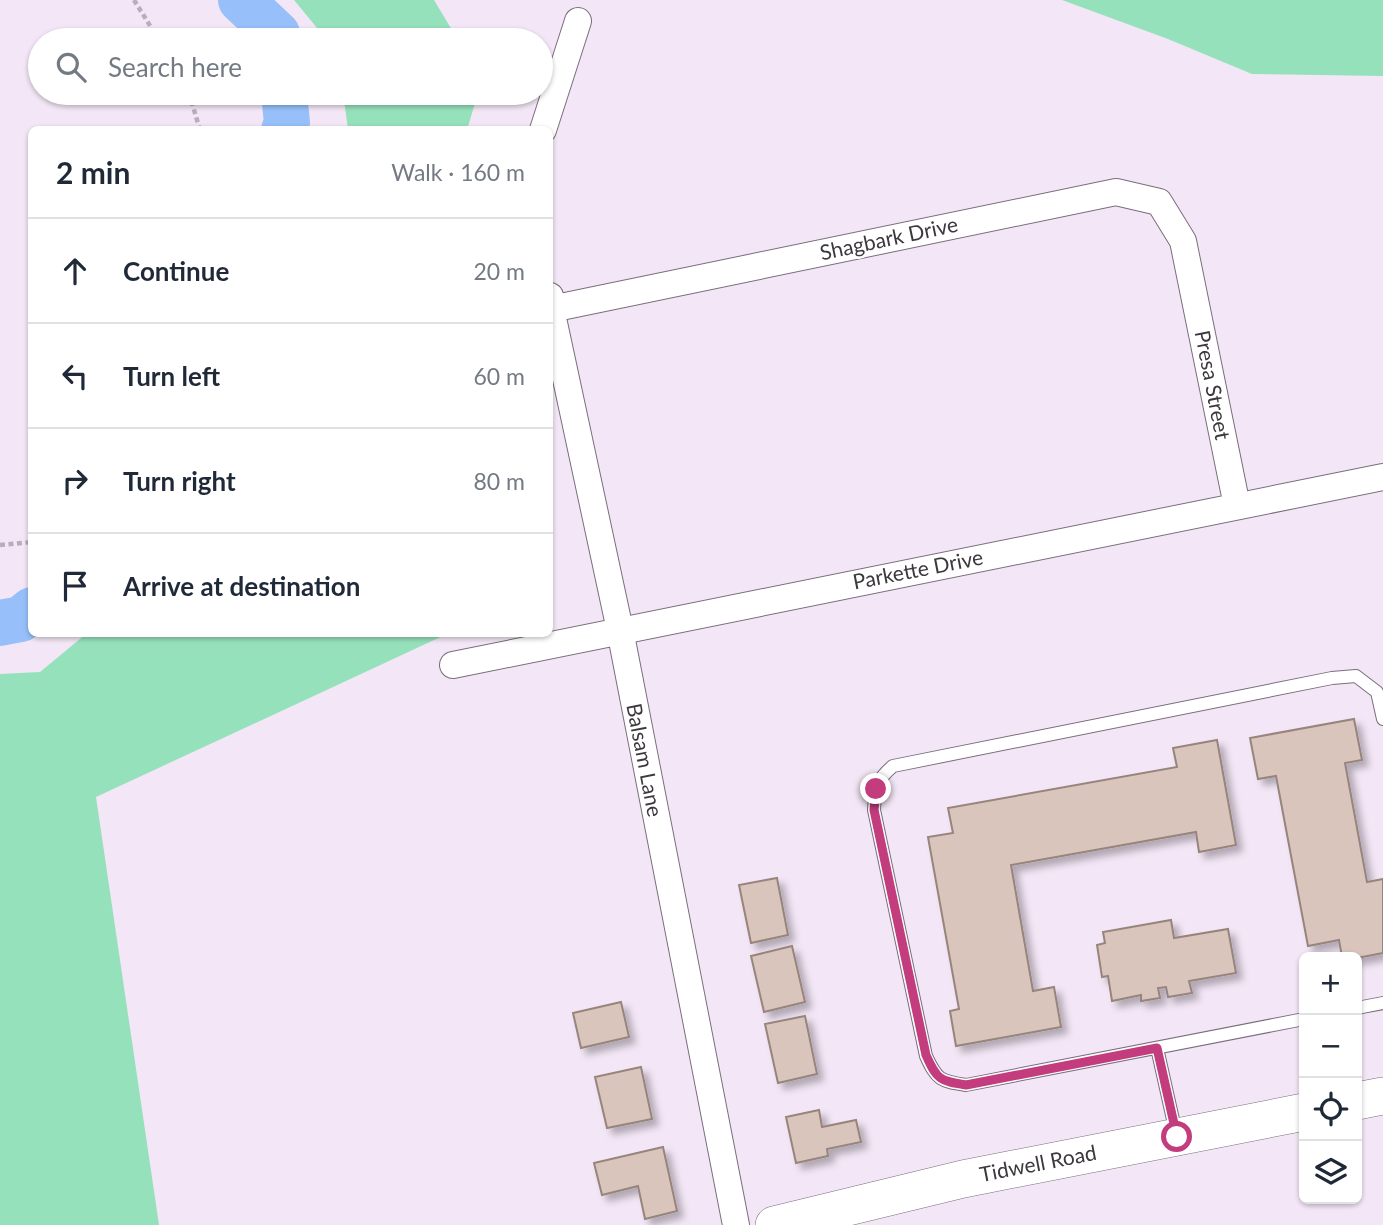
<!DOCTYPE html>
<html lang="en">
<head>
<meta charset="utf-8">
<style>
  body { margin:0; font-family:Lato,sans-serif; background:#f6f6f7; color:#1f2937 }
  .controls { position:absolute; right:21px; bottom:21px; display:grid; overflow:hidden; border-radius:10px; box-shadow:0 2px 5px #0004 }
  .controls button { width:63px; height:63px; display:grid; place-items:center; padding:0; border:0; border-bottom:2px solid #e0e1e3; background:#fff; color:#1f2937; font:35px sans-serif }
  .stop { position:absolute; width:21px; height:21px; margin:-16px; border:5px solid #c23c7e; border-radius:50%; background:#fff }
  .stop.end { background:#c23c7e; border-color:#fff; box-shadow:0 2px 7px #0008 }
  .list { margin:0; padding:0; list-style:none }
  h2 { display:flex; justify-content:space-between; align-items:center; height:91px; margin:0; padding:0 28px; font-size:30px }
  h2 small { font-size:23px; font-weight:400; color:#747a83 }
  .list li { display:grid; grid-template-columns:46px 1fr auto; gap:21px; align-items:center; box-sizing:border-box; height:105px; padding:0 28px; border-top:2px solid #e0e1e3 }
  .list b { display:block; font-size:26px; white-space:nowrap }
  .list em { font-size:23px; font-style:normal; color:#747a83 }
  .icon { flex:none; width:38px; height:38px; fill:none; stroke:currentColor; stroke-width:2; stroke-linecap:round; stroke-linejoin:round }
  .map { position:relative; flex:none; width:1383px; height:1225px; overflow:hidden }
  .search { position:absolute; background:#fff; box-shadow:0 2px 5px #0004; left:28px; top:28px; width:525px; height:77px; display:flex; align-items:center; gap:18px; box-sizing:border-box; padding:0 24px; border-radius:38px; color:#747a83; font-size:26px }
  .panel { position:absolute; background:#fff; box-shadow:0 2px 5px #0004; left:28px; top:126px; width:525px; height:511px; border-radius:10px }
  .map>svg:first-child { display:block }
</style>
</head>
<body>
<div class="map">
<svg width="1383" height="1225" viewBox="0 0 1383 1225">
  <defs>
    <filter id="shadow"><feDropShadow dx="6" dy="6" stdDeviation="3.5" flood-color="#0004"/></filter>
  </defs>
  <rect width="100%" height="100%" fill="#f3e6f6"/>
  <path fill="#95e1bb" d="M294,0H434L458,40H327Z
    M1062,0H1383V76L1252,74L1168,39Z
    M343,93H478L467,130L348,129Z
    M86,634H447L96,797L159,1225H0V674L40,672Z"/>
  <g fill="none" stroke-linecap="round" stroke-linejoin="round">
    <path stroke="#97c0fb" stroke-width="46" d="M241,0L277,34L278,40
      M284,93L287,123L284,130
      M0,623L21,619L32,610"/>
  </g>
  <path fill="#dac5bd" stroke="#97857d" stroke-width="2" filter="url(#shadow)" d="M1354,719L1362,760L1345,763L1367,882L1383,879V953L1357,958L1342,957L1339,940L1308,946L1276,776L1258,779L1250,738Z
    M1217,740L1236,845L1199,852L1196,832L1011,865L1033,991L1054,987L1061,1027L956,1046L950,1011L959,1009L928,837L953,833L948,808L1177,767L1173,748Z
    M777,878L788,935L751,943L739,885Z
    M1171,920L1174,938L1228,929L1236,973L1189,981L1192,993L1168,997L1166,987L1158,988L1160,998L1141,1001V995L1112,1001L1108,976L1102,977L1097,945L1105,943L1103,932Z
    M792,946L805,1002L764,1012L751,956Z
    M621,1002L629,1037L581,1048L573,1013Z
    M805,1016L817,1074L778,1083L765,1024Z
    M641,1067L652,1119L607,1128L595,1077Z
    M819,1110L822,1127L856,1120L861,1142L827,1149L828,1156L796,1163L786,1117Z
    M663,1147L677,1211L645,1219L638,1186L602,1195L594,1163Z"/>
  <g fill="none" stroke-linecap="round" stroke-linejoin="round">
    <g stroke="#7a6e7c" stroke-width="14">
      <path id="lane" d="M1357,1008L1383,1003
        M1304,1019L966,1085C940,1081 937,1080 926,1056L874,810C875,789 876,780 893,766L1332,678L1356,676L1377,692L1383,719
        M1157,1048L1176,1133"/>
    </g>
    <g stroke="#7a6e7c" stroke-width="28">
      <path id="street" d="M543,130L578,21
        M550,296L551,309L620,630L736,1225
        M551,309L1116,192L1159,202L1183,241L1237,506
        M453,665L1383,477"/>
    </g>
    <g stroke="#7a6e7c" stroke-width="38">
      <path id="secondary" d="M1357,1101L1383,1096
        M774,1225L963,1179L1304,1112"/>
    </g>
    <path stroke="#b8adba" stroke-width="4.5" stroke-dasharray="5 3.5" stroke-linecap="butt" d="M134,0L159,40
      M189,93L200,130
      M0,545L32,542"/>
    <use href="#lane" stroke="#fff" stroke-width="12"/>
    <use href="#street" stroke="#fff" stroke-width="26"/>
    <use href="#secondary" stroke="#fff" stroke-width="37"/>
  </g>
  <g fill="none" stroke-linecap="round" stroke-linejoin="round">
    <path stroke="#c23c7e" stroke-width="9" d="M876,789L874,810L926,1055C937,1080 940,1081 966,1085L1157,1048L1177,1137"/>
  </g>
  <g text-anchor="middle" stroke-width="5" stroke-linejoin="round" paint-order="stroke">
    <g font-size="21" fill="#3d383e" stroke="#fff">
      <text transform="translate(889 239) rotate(-12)" y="7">Shagbark Drive</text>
      <text transform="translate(1212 385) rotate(79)" y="7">Presa Street</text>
      <text transform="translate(918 570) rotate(-11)" y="7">Parkette Drive</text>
      <text transform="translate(644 760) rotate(79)" y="7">Balsam Lane</text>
      <text transform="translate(1038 1164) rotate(-11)" y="7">Tidwell Road</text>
    </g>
  </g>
</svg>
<div class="controls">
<button>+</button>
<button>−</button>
<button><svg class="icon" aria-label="locate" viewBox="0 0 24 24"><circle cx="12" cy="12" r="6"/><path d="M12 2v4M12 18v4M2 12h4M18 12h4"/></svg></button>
<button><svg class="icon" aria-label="layers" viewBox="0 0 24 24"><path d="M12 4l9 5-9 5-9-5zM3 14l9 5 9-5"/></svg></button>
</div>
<div class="stop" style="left:1177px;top:1137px"></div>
<div class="stop end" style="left:876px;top:789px"></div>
<div class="search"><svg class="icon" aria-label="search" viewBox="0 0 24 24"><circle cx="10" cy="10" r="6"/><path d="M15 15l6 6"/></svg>Search here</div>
<section class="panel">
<h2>2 min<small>Walk · 160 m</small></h2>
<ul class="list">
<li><svg class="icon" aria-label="ahead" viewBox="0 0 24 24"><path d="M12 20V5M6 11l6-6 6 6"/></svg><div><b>Continue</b></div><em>20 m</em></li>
<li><svg class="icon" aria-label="left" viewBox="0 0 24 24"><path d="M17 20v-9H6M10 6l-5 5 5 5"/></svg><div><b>Turn left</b></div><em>60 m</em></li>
<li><svg class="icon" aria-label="right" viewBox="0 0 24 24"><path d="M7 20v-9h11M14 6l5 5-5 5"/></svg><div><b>Turn right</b></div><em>80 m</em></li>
<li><svg class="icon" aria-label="arrive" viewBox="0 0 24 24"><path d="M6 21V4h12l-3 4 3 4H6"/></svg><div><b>Arrive at destination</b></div></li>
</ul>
</section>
</div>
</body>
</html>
